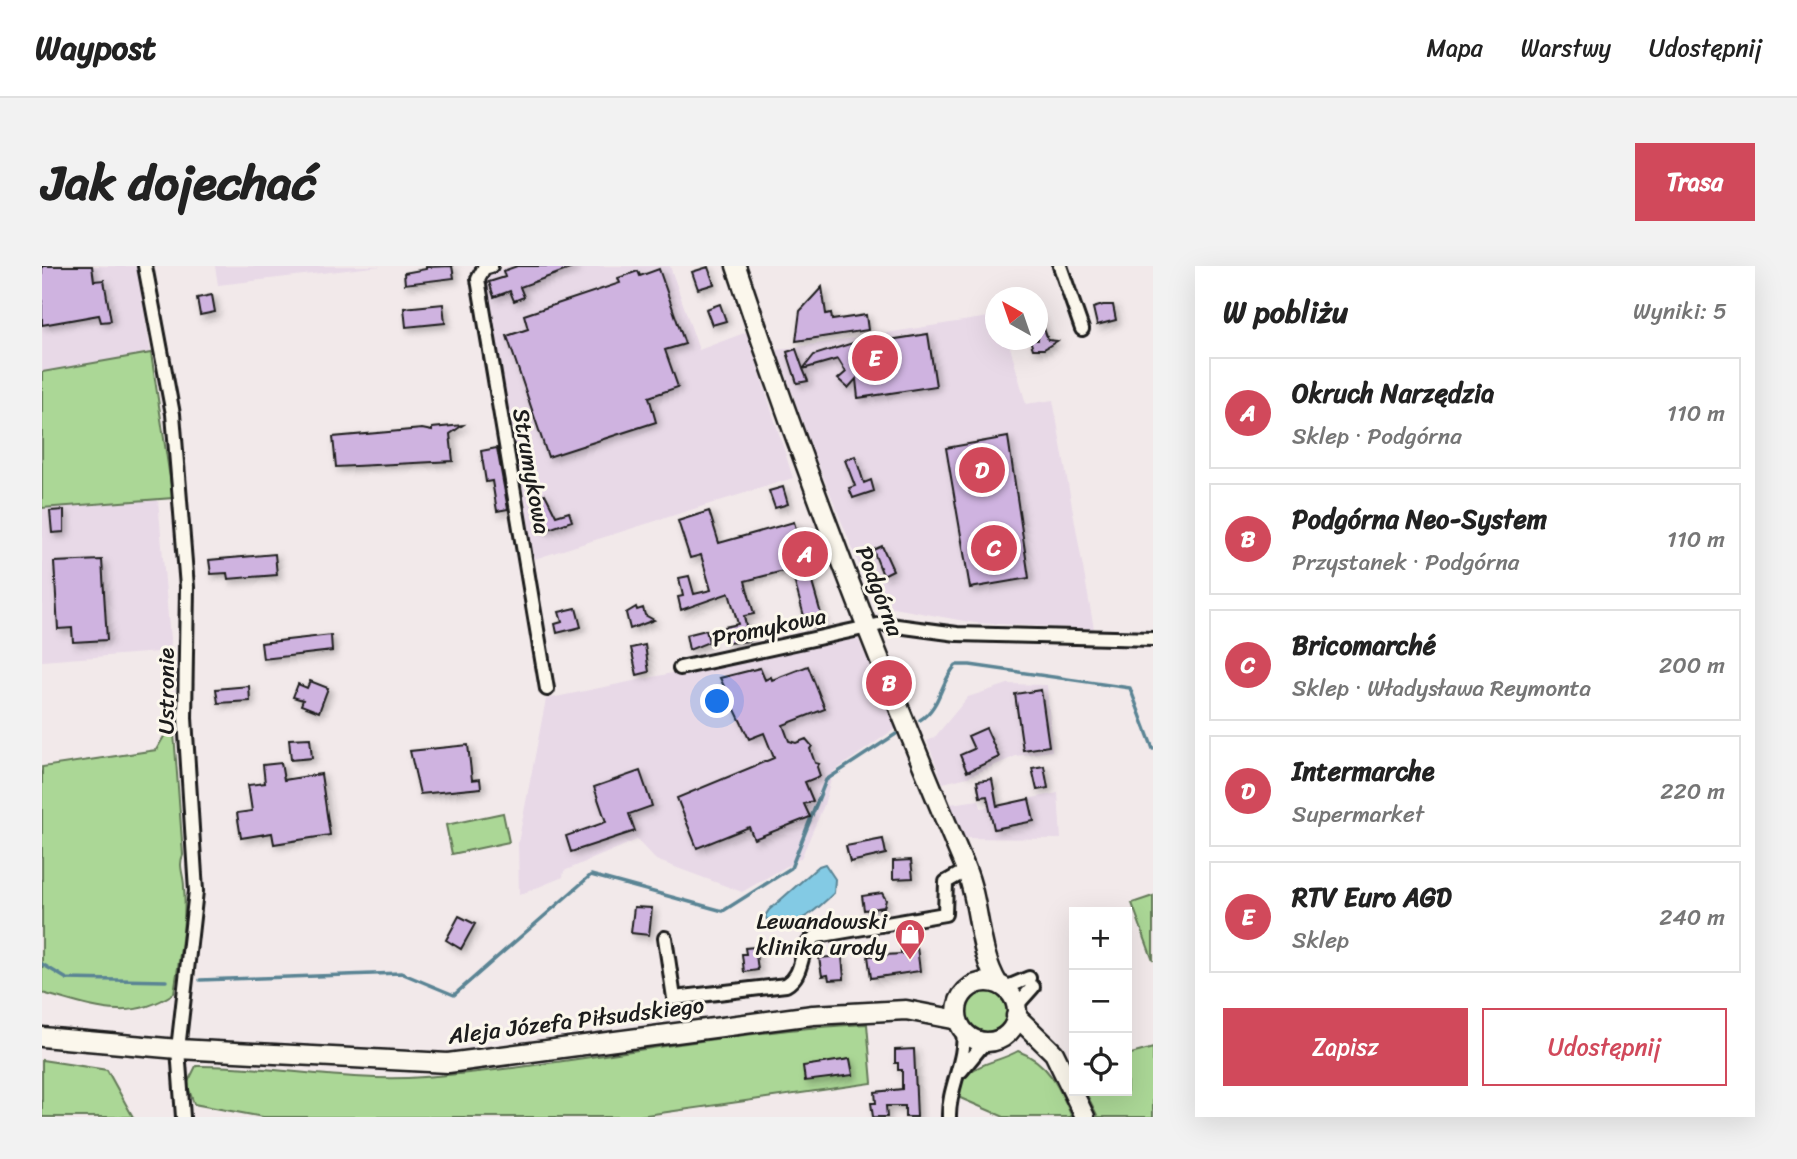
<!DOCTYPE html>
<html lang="pl">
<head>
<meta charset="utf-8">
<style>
  body { margin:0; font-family:Sriracha,sans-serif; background:#f2f2f2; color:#222 }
  .controls { position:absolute; right:21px; bottom:21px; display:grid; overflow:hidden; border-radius:0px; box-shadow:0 7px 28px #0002 }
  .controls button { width:63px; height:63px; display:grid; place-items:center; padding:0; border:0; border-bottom:2px solid #e0e0e0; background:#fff; color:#222; font:35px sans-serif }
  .compass { position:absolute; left:943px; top:21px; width:63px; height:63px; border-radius:50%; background:#fff; box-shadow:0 7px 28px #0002; rotate:320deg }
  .you { position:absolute; left:676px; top:436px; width:24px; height:24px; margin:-18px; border:5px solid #fff; border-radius:50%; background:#1a73e8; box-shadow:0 0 0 10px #1a73e833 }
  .badge { display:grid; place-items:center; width:46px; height:46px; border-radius:50%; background:#d1495b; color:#fff; font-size:23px; font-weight:700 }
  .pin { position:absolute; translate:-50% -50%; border:4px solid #fff; box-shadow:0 2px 7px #0006 }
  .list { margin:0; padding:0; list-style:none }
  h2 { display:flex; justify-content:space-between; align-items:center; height:91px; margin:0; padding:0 28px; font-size:30px }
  h2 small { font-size:23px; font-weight:400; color:#767676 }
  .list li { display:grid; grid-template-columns:46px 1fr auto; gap:21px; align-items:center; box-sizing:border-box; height:112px; margin:0 14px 14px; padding:0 14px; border:2px solid #e0e0e0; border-radius:0px }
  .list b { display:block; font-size:26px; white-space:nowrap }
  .list p { margin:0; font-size:23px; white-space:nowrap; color:#767676 }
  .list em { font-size:23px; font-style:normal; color:#767676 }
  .actions { display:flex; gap:14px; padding:21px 28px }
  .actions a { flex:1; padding:16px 0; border:2px solid #d1495b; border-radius:0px; text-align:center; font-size:24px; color:#d1495b }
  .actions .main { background:#d1495b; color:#fff }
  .icon { flex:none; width:38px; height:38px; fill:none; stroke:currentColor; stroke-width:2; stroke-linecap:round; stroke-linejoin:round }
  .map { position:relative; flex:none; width:1111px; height:851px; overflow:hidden; border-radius:0px }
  header { display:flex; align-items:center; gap:42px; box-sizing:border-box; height:98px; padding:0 35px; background:#fff; border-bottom:2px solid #e0e0e0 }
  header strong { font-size:33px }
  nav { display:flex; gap:38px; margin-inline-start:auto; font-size:24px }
  .intro { display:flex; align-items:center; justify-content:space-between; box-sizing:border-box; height:168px; padding:0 42px }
  h1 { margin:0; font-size:49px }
  .button { padding:18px 32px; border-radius:0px; background:#d1495b; color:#fff; font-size:24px; font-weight:700 }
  main { display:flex; gap:42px; padding:0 42px }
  aside { flex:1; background:#fff; border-radius:0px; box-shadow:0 7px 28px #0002 }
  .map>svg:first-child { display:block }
</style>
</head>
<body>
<header>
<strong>Waypost</strong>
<nav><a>Mapa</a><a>Warstwy</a><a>Udostępnij</a></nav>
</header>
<div class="intro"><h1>Jak dojechać</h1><a class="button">Trasa</a></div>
<main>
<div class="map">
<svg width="1111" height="851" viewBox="0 0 1111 851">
  <defs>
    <filter id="shadow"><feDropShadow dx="3.5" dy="3.5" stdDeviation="3.5" flood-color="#0004"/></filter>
  </defs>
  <rect width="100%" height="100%" fill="#f2e9ea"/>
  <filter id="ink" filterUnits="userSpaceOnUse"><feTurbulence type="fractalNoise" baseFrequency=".0143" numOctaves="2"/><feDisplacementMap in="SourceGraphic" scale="14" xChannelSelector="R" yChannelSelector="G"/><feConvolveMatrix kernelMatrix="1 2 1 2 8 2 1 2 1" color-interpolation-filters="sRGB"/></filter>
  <g filter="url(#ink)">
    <path fill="#e8d9e7" d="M0,0H95L109,87L0,106Z
      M173,0H339L176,19Z
      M468,0H628L657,84L705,66L751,212L489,294L441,14L444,9Z
      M953,50L954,74H966L984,138L1011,134L1052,363L933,357L836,339L829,328L772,188L735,84Z
      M116,233L129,385L0,395V242Z
      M815,369L854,462L791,506L782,539L759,592L700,626L614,594L595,574L522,605L521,611L477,629L476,577L504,433Z
      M966,418L1005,419L1010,485L974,490L926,511L901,517L885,475L892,472L926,431Z
      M1016,527L1019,573L922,572L908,538L937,534L939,542Z"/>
    <path fill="#abd796" stroke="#647a59" stroke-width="2" d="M109,87L131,232L0,242V106Z
      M124,467H132L141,589C136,600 142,609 142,621C145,656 137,692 132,727C87,758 49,740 0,727V501L114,484Z
      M461,547L467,576L410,588L404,559Z
      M1111,630V695L1090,637Z
      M923 745a21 21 0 1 1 42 0a21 21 0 1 1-42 0Z
      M825,758L830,817L590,851H221L152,838L145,818L154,800C230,799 305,817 382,811C530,800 676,765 825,758Z
      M1111,782V851H1056L1043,825H1085V789Z
      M976,785C1007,796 1018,823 1030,851H962L916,831C919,796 952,799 976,785Z
      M0,794L65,804L91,851H0Z"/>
    <path fill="#83cae4" stroke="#5a8494" stroke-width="2" d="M783,598L793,613L792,627C771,647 757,662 726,655L723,650L727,644L777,600Z"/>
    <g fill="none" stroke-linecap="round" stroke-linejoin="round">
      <path stroke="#5a8494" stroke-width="3.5" d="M878,454C899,441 898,416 914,399H928L1088,422L1111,483
        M0,698L25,713L124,715
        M158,714L359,707L412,729L549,609L681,645L749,602L784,514L854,468"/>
    </g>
    <path fill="#cfb3e0" stroke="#1c1c1c" stroke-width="2" filter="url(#shadow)" d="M0,0H50L52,15L62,14L69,55L59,56L57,49L0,59Z
      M410,0L412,12L363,18L362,7L384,3V1Z
      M475,0H533V1L478,21L482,31L472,35L468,25L452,31L447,16L463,11L461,5Z
      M666,1L672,18L656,23L650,6Z
      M617,3L643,78L623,84L636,121L607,131L614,156L506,191L465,70L486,63L482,49L578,17L576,12L596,5L598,10Z
      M780,21L784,48L789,47L790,54L824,49L826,64L754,75L758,45Z
      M170,29L173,46L158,49L155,32Z
      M401,38L403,57L364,61L362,42Z
      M678,38L684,55L670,59L664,43Z
      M1061,39H1071L1074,54L1055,59L1051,42Z
      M997,48L1006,74L1015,75L1002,83H991L988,74H996Z
      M886,68L894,120L816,132L814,113L806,122L796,113L804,106L796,93L761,103L766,115L755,117L745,86L754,83L761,103L772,89L827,72L828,77Z
      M421,159L408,168L411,195L294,201L291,171L380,163L390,165V162Z
      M966,171L987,312L928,322L904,182Z
      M455,182L466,243L455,245L450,215L444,216L439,185Z
      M813,190L822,217L829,214L832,225L811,232L807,222L813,220L803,194Z
      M741,221L746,238L733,242L727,225Z
      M503,228L514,250L527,246L530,255L501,265L494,231Z
      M22,244V266L10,267L8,245Z
      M667,245L677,277L752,256L759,280L765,279L769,313L781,355L765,361L749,303L703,315L712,348L702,350L707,375L685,377L682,361L696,358L687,327L639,344L636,331L641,330L637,312L647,310L652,328L669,324L659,289L648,292L636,255Z
      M840,280L851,304L841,309L831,284Z
      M233,288L235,309L186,313L185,307L169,308L167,294Z
      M60,294L65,374L31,376L30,362L16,363L12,296Z
      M594,341L595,344L601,342L603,349L612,354L588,363L584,347Z
      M534,342L539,361L515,367L513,358L520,356L517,346Z
      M664,364L667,376L647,384L644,369Z
      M289,369L290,385L221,393L219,377Z
      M603,379L607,406L595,409L589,382Z
      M766,400L783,443L741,459L747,475L754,477L764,473L770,480L768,483L773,497L777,498L775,501L778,510L763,516L771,535L762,538L768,551L712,573L707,561L655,582L635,532L732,492L722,467L707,473L678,412L718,402L723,414L729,411L730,414Z
      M268,415L286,422L277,446L259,439L261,434L251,431L256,418L265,422Z
      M207,420L208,435L176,437L174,423Z
      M999,424L1007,480L981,484L973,428Z
      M944,462L957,491L925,506L918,489L932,483L926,470Z
      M268,472L270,492L249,494L247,473Z
      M426,479L430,514L438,513L439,522L378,528L368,485Z
      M239,497L242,514L279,508L288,569L232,578L230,567L199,572L195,547L210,545L206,519L223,517L221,499Z
      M1002,500L1006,522L995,524L990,502Z
      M598,505L610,540L587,548L593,565L529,586L524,570L564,556L552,521Z
      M950,513L955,540L987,533L992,555L952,563L945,530L938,531L935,515Z
      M841,573L844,588L808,596L804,580Z
      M869,594L871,612L851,613V595Z
      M840,627L844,634L842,641L822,644L820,630Z
      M592,641L610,642L607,669L589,667Z
      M417,650L433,658L419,683L404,674Z
      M713,681L716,704L702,706L700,688H704L703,682Z
      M875,681L878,705L829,712L826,690L859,688V683Z
      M800,690L802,713L787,714L786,709L780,710L777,692Z
      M872,783L875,851H863V840H844L845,851H831L829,837H834L833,826L860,823V804H856V797H853V784Z
      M808,793L811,809L763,815L761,800Z"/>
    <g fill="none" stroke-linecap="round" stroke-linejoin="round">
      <g stroke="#1c1c1c" stroke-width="18">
        <path id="street" d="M103,0L131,148L145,321L143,452L154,625L136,783L141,851
          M449,0L442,2L436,13L505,423
          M1018,0L1040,63
          M638,402L840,358L915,368L1111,373
          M623,672L632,732L744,719C765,707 754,681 775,670L903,648L904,616L925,604
          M963,722L987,712
          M974,740L991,721
          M919,805L943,776
          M907,851C906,822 925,793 921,765"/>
      </g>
      <g stroke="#1c1c1c" stroke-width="23">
        <path id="secondary" d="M694,0C762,204 839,404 923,601C939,639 935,683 956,718
          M915 746a30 30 0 1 1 60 0a30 30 0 1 1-60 0Z
          M974,750L1012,787L1043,851
          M0,771L136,783L406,797L771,749L864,744L916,754"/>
      </g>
      <use href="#street" stroke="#fbf7ec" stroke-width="12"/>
      <use href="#secondary" stroke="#fbf7ec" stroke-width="18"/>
    </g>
  </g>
  <defs>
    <g id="shop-pin" transform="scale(1.575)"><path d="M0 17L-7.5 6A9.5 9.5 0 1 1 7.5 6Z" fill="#d1495b" stroke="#fbf7ec"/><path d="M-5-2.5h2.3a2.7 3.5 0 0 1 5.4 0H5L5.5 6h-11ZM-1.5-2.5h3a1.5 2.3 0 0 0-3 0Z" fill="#fff"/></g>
  </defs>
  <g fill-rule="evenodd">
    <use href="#shop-pin" x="868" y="668"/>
  </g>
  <g text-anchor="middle" stroke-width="6" stroke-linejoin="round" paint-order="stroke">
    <g font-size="23" fill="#1c1c1c" stroke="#fbf7ec">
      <text transform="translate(490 205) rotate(80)" y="8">Strumykowa</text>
      <text transform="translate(838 325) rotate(69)" y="8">Podgórna</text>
      <text transform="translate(727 361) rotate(-12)" y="8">Promykowa</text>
      <text transform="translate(124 425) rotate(-90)" y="8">Ustronie</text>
      <text transform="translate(534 754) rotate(-7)" y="8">Aleja Józefa Piłsudskiego</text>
    </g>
    <g font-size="23" fill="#1c1c1c" stroke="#fbf7ec" text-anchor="end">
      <text x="845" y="663">Lewandowski<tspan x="845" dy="26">klinika urody</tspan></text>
    </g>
  </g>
</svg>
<div class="controls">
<button>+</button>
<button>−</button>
<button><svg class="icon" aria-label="locate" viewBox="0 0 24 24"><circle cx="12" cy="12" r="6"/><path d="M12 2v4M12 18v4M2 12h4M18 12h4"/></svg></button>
</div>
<svg class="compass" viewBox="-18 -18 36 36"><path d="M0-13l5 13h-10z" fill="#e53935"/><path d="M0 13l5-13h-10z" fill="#767676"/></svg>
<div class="you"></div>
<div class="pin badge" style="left:763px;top:288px">A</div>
<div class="pin badge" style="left:847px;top:417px">B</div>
<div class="pin badge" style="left:952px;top:282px">C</div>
<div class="pin badge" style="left:940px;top:204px">D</div>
<div class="pin badge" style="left:833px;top:92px">E</div>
</div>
<aside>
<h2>W pobliżu<small>Wyniki: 5</small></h2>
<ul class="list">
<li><span class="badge">A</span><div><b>Okruch Narzędzia</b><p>Sklep · Podgórna</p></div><em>110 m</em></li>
<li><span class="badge">B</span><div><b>Podgórna Neo-System</b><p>Przystanek · Podgórna</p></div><em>110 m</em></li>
<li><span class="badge">C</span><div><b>Bricomarché</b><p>Sklep · Władysława Reymonta</p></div><em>200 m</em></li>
<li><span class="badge">D</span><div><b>Intermarche</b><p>Supermarket</p></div><em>220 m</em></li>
<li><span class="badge">E</span><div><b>RTV Euro AGD</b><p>Sklep</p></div><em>240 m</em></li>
</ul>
<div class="actions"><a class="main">Zapisz</a><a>Udostępnij</a></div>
</aside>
</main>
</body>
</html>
